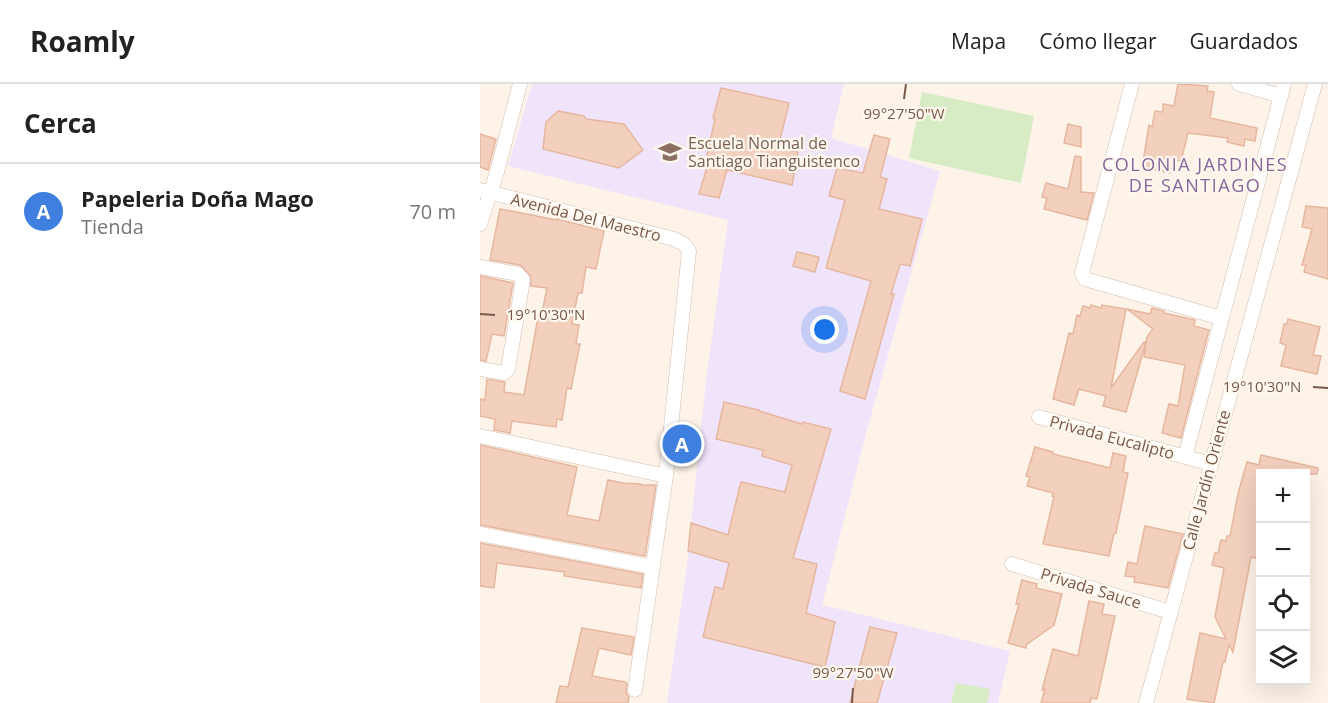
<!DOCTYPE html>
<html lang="es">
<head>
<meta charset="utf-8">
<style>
  body { margin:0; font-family:"Open Sans",sans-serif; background:#f2f2f2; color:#222 }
  .controls { position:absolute; right:18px; bottom:18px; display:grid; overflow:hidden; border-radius:0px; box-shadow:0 6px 24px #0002 }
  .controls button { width:54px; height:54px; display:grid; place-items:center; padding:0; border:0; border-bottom:2px solid #e0e0e0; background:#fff; color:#222; font:30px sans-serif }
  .you { position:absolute; left:345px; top:246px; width:21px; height:21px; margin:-15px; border:4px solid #fff; border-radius:50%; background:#1a73e8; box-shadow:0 0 0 9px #1a73e833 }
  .badge { display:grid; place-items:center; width:39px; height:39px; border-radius:50%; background:#ea644a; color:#fff; font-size:20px; font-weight:700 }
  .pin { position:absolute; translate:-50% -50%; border:3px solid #fff; box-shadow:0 2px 6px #0006 }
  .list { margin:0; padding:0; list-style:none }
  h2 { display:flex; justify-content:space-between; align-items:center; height:78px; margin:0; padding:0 24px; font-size:26px }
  h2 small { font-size:20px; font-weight:400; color:#767676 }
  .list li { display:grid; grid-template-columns:39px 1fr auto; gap:18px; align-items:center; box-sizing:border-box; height:96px; padding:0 24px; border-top:2px solid #e0e0e0 }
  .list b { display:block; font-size:22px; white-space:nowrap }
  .list p { margin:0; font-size:20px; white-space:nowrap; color:#767676 }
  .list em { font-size:20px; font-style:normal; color:#767676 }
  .icon { flex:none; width:33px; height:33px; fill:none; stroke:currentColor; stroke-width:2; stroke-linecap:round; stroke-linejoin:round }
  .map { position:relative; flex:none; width:848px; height:619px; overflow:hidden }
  header { display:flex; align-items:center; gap:36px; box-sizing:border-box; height:84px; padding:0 30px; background:#fff; border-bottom:2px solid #e0e0e0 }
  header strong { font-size:28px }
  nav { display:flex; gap:33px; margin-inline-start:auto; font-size:21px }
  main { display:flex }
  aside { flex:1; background:#fff }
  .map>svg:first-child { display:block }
</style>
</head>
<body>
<header>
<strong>Roamly</strong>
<nav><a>Mapa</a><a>Cómo llegar</a><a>Guardados</a></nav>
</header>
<main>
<aside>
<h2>Cerca<small></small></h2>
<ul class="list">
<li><span class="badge" style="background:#3f7fe0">A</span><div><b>Papeleria Doña Mago</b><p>Tienda</p></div><em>70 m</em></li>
</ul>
</aside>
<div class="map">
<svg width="848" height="619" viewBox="0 0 848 619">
  <rect width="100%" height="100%" fill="#fdf3e8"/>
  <path fill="#f0e4fa" d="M52,0H364L351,54L460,87L388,342L342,521L530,567L518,619H187L206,488L226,297L248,136L28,82Z"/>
  <path fill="#d7ecc5" d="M442,8L554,32L541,99L429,74Z
    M476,599L510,605L507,619H471Z"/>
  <path fill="#f3d0be" stroke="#e7b69e" stroke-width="1.5" d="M698,0L728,2L727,7L734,8L730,34L777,44L775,57L765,55L764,62L747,58L748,54L708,49L701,77L693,76L690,89L662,84L669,41L672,43L675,27L683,28V20L694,22Z
    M241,4L309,19L298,64L318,68L312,101L247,86L239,114L219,110L228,80H225L235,35L233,34Z
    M78,27L104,32L106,35L144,40L163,66L139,84L63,65L66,38Z
    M588,40L601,43V63L584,59Z
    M0,50L16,55L8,86L0,83Z
    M394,51L410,55L400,93L407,95L399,125L442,135L430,182L420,180L411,210H414L385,315L360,307L391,197L346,184L365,116L349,112L357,84L383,89Z
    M595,72L601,73V108L614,109L607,136L564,125L567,114L562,113L566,99L588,105Z
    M826,122L848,124V195L824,188L826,181H822L832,145L822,143Z
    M20,125L77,136V135L124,147L116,185L106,183L102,209H98L92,240L99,241L96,260H100L91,305L87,304L82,336L77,335L76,343L32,337L30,349L14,346L15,335L0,332V315L5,316L7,295L25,298L24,308L44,311L58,233L61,234L67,204L51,202L50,191L40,181L10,176Z
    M317,168L339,173L335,188L313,182Z
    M0,192L33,199L24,252L12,250L6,277L0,276Z
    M611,221L621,224L622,221L646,225L631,304L664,258H666L646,328L623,322L626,312L599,305L594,321L573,315L589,249L593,250L597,231L600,232L603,222L610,224Z
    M672,224L684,227V229L715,236L714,242L729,246L701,354L682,349L689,320L698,322L705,281L664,273L667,253L673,245L647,225L670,230Z
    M808,235L840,243L833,271L841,272L837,290L801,282L806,261L800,259L804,240H807Z
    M244,318L279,326V327L322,340L323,338L351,345L313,474L337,480L326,529L355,538L345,583L223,553L235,503L243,505L249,479L208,467L211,439L248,451L261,398L305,408L312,381L282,372L283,366L236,355Z
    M0,361L97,383L87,431L119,437L128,396L143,399L161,400V401H176L165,472L0,441Z
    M555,363L573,368V370L630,384L633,369L646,372L643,388L648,389L636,449L634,450L629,472L563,460L574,413L572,412L573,409L547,402L550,393L546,392Z
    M781,371L838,384L837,390H780V448L776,474L771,473L753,568L749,561L745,578H743L734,619L707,615L720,549L746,555L735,533L744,484L732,481L735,469H738L741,456L746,457L747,452H750L758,410L767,378L779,381Z
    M665,442L703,450L688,504L654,498L655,493L645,492L648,478L657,480Z
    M0,459L163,490L161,504L84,492L85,488L17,479L14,504L0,502Z
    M542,496L557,500L556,504L582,510L574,541L546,561V564L528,559L539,520H536Z
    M609,517L624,520L622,530L635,532L617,615L611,614L610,619H561L565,605L562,606L573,565L598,572Z
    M390,543L417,549L397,619H370Z
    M102,544L154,553L151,571L119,564L112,592L145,598L147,600L146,609L149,613L148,619H76L80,602L88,603Z"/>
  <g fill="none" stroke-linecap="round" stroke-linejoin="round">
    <g stroke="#d2bdaf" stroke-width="15">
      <path id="street" d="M652,0L602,189L605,195L741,234
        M759,0L801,12
        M0,106L194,155L204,160L209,167L186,392L155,606
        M0,140L17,88L40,0
        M0,183L38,190L43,196L28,285L24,289L0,285
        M559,333L731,380
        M0,352L186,392
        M705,373L804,0
        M0,450L173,483
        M532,480L690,528
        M666,619L835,0"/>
    </g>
    <use href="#street" stroke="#fff" stroke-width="14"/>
  </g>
  <path fill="none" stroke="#78584a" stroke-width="2" d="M424,15L426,0M0,230L15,231M833,303L848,304M372,619L373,604"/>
  <defs>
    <g id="university-bare" transform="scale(1.8)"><path d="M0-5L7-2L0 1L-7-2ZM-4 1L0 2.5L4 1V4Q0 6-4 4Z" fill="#8d6e63" stroke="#fff8ef" stroke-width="2.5" paint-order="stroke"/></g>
  </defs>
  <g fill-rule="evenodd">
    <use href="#university-bare" x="190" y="68"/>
  </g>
  <g text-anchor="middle" stroke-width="4.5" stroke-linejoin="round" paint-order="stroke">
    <g font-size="16" fill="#785e54" stroke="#fff8ef" text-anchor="start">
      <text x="208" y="65">Escuela Normal de<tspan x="208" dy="18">Santiago Tianguistenco</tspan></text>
    </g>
    <g font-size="16" fill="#78584a" stroke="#fff8ef">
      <text transform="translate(106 133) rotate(14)" y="6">Avenida Del Maestro</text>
      <text transform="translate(632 353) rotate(15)" y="6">Privada Eucalipto</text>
      <text transform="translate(726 396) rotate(-75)" y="6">Calle Jardín Oriente</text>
      <text transform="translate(611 504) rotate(17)" y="6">Privada Sauce</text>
    </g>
    <g font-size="18" letter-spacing="1.5" fill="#86669b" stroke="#fff8ef">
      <text x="715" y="87">COLONIA JARDINES<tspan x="715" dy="21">DE SANTIAGO</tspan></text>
    </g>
  </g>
  <g font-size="15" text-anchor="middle" fill="#78584a" stroke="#fff8ef" stroke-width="4.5" stroke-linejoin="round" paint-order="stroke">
    <text x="424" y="35">99°27'50"W</text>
    <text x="66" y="236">19°10'30"N</text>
    <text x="782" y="308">19°10'30"N</text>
    <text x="373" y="594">99°27'50"W</text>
  </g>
</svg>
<div class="controls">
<button>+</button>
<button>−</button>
<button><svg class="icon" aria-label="locate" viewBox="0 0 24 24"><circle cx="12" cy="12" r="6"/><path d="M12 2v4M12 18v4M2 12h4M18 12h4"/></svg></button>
<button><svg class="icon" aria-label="layers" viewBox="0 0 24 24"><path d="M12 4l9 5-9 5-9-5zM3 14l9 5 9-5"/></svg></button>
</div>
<div class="you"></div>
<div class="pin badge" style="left:202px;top:360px;background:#3f7fe0">A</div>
</div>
</main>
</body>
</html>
